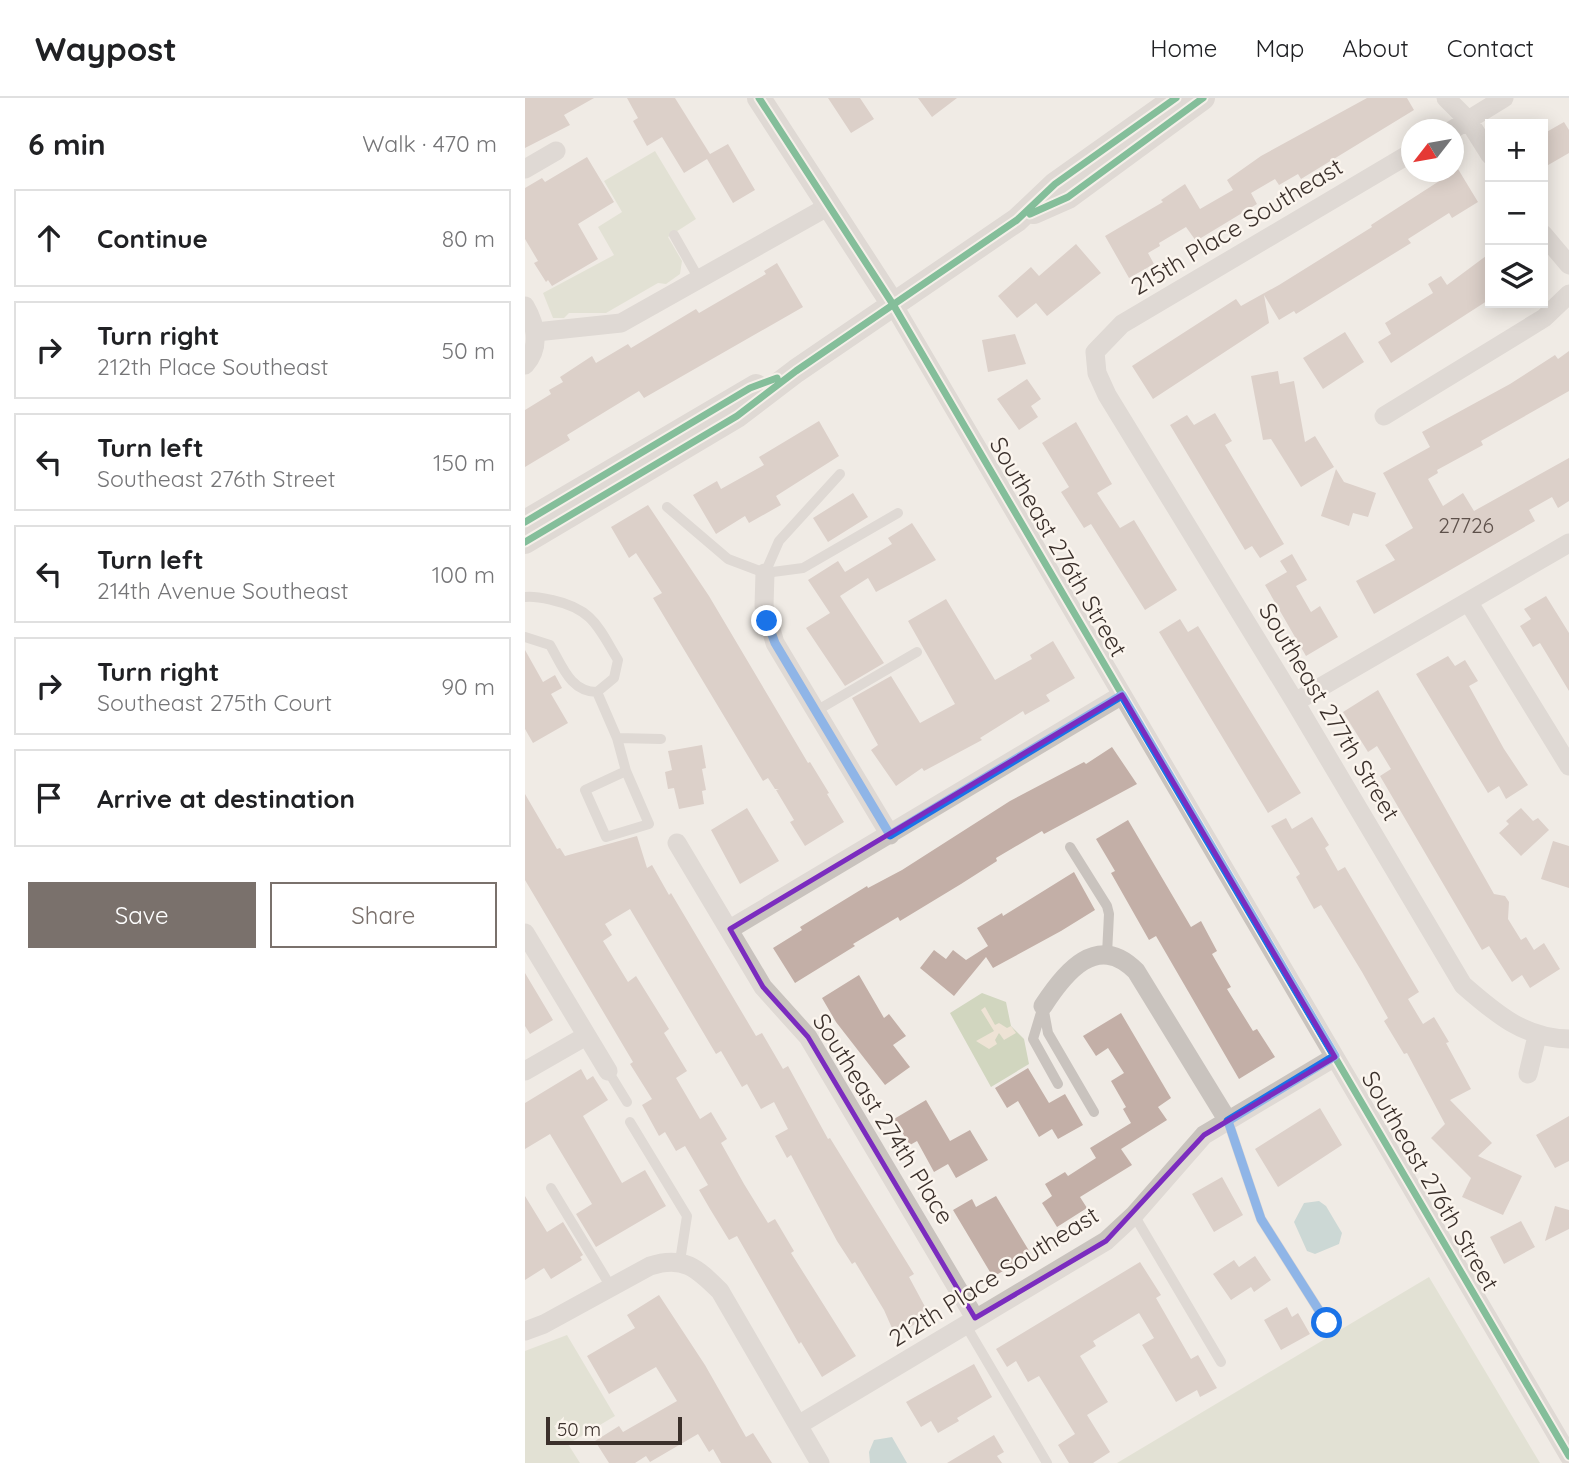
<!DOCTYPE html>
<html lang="en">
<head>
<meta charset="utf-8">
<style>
  body { margin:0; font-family:Quicksand,sans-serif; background:#f6f6f6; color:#202124 }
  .controls { position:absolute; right:21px; top:21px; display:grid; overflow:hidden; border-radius:0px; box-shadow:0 4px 18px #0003 }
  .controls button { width:63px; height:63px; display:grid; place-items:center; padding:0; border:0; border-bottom:2px solid #e0e0e0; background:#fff; color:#202124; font:35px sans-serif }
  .compass { position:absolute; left:876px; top:21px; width:63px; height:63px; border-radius:50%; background:#fff; box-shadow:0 4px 18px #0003; rotate:239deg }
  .scale { position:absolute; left:21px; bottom:18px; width:136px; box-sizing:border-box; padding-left:7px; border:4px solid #3b302b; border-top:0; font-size:19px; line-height:24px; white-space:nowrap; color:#3b302b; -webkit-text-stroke:5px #fbf5ee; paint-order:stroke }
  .stop { position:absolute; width:21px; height:21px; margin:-16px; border:5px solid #1a73e8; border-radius:50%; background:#fff }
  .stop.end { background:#1a73e8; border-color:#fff; box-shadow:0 2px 7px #0008 }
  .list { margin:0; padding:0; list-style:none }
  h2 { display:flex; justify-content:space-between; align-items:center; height:91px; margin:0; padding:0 28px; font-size:30px }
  h2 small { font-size:23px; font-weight:400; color:#757577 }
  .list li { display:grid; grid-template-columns:46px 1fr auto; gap:21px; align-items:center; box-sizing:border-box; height:98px; margin:0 14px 14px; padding:0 14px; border:2px solid #e0e0e0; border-radius:0px }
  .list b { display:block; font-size:26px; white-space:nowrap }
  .list p { margin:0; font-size:23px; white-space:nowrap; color:#757577 }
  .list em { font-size:23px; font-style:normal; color:#757577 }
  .actions { display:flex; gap:14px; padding:21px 28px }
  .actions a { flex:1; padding:16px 0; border:2px solid #7a716c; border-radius:0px; text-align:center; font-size:24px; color:#7a716c }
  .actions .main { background:#7a716c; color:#fff }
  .icon { flex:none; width:38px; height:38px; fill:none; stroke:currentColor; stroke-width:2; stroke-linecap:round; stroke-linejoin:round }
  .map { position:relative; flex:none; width:1044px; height:1365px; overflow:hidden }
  header { display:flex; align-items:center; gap:42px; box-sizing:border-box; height:98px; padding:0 35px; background:#fff; border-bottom:2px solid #e0e0e0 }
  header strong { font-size:33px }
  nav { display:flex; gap:38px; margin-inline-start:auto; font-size:24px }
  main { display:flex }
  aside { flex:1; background:#fff }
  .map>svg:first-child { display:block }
</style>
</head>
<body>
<header>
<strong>Waypost</strong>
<nav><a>Home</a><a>Map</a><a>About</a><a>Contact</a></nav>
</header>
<main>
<aside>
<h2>6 min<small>Walk · 470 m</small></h2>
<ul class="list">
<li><svg class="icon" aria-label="ahead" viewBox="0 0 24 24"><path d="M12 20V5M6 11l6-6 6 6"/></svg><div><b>Continue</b></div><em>80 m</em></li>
<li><svg class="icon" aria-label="right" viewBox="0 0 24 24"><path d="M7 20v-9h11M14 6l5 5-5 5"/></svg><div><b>Turn right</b><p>212th Place Southeast</p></div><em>50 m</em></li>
<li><svg class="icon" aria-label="left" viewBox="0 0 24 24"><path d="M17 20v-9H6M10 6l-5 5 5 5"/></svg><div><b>Turn left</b><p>Southeast 276th Street</p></div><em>150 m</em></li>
<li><svg class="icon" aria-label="left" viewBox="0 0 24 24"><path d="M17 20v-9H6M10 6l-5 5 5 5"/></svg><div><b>Turn left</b><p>214th Avenue Southeast</p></div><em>100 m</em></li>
<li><svg class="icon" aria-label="right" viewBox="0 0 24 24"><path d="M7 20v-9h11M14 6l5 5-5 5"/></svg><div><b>Turn right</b><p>Southeast 275th Court</p></div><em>90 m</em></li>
<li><svg class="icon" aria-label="arrive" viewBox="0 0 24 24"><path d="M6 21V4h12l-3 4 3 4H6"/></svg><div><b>Arrive at destination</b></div></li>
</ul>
<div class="actions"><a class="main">Save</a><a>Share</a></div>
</aside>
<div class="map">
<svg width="1044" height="1365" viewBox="0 0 1044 1365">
  <rect width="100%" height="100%" fill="#f0ebe5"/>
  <path fill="#d1d6bf" d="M130,53L171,121L143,139L157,163L155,176L141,186L133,185L81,215H44L39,220H28L18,195L89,157L73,129L97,114L79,83Z
    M457,895L481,904L486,928L499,941L504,966L466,989L425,915Z
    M904,1179L1015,1365H592Z
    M42,1237L90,1318L43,1346L55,1365H0V1253Z"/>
  <path fill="#eee3d5" d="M460,909L470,927L474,925L482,930L486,928L491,935L479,942L474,935L470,942L472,946L464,951L451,943L469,933L456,912Z"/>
  <path fill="#a1c2c1" d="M794,1103L801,1108L817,1135L814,1146L790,1156L782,1153L769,1124L779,1105Z
    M367,1339L382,1365H345L344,1354L349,1342Z"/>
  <path fill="#c3afa7" d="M0,0H69L39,17L45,27L0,50Z
    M102,0H150L185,56L203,46L230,92L208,105L182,61L159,75L137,39L122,48L108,23L113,20Z
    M303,0H335L349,21L326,35Z
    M393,0H432L407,19Z
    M842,0H882L889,12L776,81L773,76L754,87L750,81L726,95L732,106L671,143L661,129L634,145L635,148L623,155L629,166L604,180L580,138L638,104L636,102L660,86L675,111L708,92L702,82L736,58Z
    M1039,24L1044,32V55L1018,70V36Z
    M62,59L89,104L53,126L73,161L27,188L23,182L21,184L9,165L13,163L0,141V90L17,80L20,84Z
    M933,71L953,104L927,120L924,115L883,141L886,145L771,216L769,213L754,222L739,197L744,225L628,301L607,268L711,201L716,208L754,187L847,129L846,127Z
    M551,146L576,175L522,218L511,205L492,220L473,198L506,169L514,178Z
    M965,155V201L866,265L853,244L866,236L860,225L908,195L903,186L916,178L922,187Z
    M252,165L278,209L119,300L114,293L42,337L45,342L0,369V312L26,296L24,292L38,284L35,279L67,258L71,265L103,246L106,250L171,211L174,215L241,176L239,173Z
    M820,234L839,264L798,291L778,260Z
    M490,236L501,266L463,274L457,242Z
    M1044,253V293L956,343L958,347L912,372L913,375L903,381L918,408L938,395L949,413L1044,360V403L1033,410L1027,399L1004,412L1010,423L849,516L831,483L870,462L860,447L888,430L858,375L905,349L897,334L985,286L1030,257L1033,261Z
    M753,273L755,286L769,283L780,344L790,338L809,369L776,389L746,341L738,342L726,278Z
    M502,281L516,301L506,308L513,319L494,332L472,301Z
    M690,315L707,343L700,347L759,446L735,460L727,448L720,452L645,327L662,317L669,327Z
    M294,323L314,358L251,398L256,407L224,425L220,418L191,436L168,397L192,383L196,391L239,367L234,359Z
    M551,324L587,386L572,395L595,430L609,422L652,492L620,512L566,426L559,430L536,394L544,389L517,345Z
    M811,371L819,384L851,395L843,419L828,415L824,428L796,418Z
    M328,395L343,419L303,444L288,420Z
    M123,407L184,498L283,665L285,664L304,695L302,696L319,724L280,748L265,724L269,722L251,692L254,691H250L243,680L238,683L128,500L137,495L111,455L104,460L86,429Z
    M387,425L411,462L351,494L343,480L315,498L359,565L320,588L281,530L305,515L283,482L313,463L320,474L367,446L363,440Z
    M767,456L782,482L771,488L786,514L795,508L813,539L781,558L740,487L762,474L755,463Z
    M1021,498L1044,535V593L1015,545L1008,549L995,528L1006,521L999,511Z
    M421,501L470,582L507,561L505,557L528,543L550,580L521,597L525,603L500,617L498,613L455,640L457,642L399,673L397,670L371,688L346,652L353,647L327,600L366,578L395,625L430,606L383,523Z
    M655,521L663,534L673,528L776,695L743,715L634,534Z
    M0,552L18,584L30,577L37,590L26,596L43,625L8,645L0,631Z
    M923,558L930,568L940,562L953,583L944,588L979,651L1003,687L981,701L974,688L963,695L891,576Z
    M853,592L969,796L980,798L984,804L983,821L996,842L1001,839L1009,852L1019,845L1035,871L1005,890L997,877L987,884L964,848L957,852L855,678L866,671L852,648L843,654L818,614Z
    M177,647L181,670L177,671L181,692L177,693L179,706L154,711L149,690L143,691L140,674L147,672L143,653Z
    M587,649L612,686L519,736L517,733L471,760L472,763L436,786L375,823L373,819L328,846L330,848L270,885L248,850L277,832L275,829L342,788L343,790L377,772L485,703L559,664L561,666Z
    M0,696L32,751L35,750L40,758L112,738L122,770L127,767L144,797L146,795L231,938L237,935L258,971L263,968L303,1041L305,1040L389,1176L384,1179L405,1218L370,1237L359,1212L330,1164L327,1166L312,1143L266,1057L262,1060L250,1038L263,1031L249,1004L236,1011L222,986L217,989L196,953L191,956L105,811L80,826L87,837L78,843L103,884L111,878L144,931L139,935L162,973L151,980L175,1021L186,1014L202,1041L196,1045L219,1086L243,1125L250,1121L269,1153L266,1155L331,1258L297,1279L276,1244L274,1246L212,1138L204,1142L185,1111L174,1092L183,1087L160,1048L151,1053L140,1034L134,1038L117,1007L127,1001L105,966L108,964L0,782Z
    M222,710L254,763L215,786L186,732Z
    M996,710L1008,723L1013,720L1024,732L996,758L974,735L984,726L981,723Z
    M787,719L804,747L800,750L813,773L820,769L894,894L883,901L898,926L909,919L924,944L921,945L946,991L925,1002L967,1045L953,1058L997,1078L978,1117L937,1099L946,1080L906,1040L920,1026L882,955L879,956L859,923L863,920L837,874L796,807L789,811L771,779L775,776L746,728L761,720L767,731Z
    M603,722L666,829L676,823L692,853L687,856L706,889L702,891L728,933L732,931L750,959L714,981L631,838L624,842L586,775L590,773L571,741Z
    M1028,743L1044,748V790L1016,781Z
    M549,774L570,812L536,833L468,870L461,859L429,898L395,870L409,852L421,861L428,852L441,862L463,848L452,830L477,815L478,818Z
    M0,875L28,922L5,936L0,928Z
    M334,877L359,920L364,916L381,938L368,947L385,969L360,987L311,924L297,900Z
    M596,915L646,1000L633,1009L642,1022L596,1051L607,1067L555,1099L562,1110L532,1129L517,1105L527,1098L520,1086L540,1074L543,1078L571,1060L565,1050L606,1025L598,1011L601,1009L586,983L599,975L583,950L571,958L558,938Z
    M503,970L524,1005L540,996L558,1027L533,1041L527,1031L514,1039L493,1003L482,1010L470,990Z
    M56,971L62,982L68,978L83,1002L58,1018L97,1085L120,1072L141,1108L71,1149L51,1116L67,1106L25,1036L0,1051V1005Z
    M401,1002L425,1043L445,1032L463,1062L431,1080L423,1066L409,1074L392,1043L385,1047L369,1021Z
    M795,1010L817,1047L753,1089L730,1051Z
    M1044,1018V1063L1030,1070L1011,1037Z
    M697,1079L718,1117L689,1134L667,1096Z
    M0,1098L22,1134L38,1124L58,1157L55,1159L57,1162L26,1181L19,1170L0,1182Z
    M471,1098L506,1156L468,1179L428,1112L447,1101L451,1109Z
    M1030,1108L1044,1112V1131L1020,1143Z
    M996,1123L1010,1149L979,1166L965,1139Z
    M730,1158L746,1182L729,1194L726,1189L706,1202L688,1176L709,1162L714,1169Z
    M615,1164L636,1197L631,1200L666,1261L673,1257L692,1290L675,1299L672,1292L651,1304L617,1247L629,1240L614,1215L568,1243L571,1248L555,1258L583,1304L562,1317L585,1354L568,1365H544L533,1347L550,1336L514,1278L503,1284L491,1263L482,1269L471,1251Z
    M134,1197L180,1267L221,1339L228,1335L247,1365H196L188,1351L184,1354L173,1336L125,1364L121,1358L110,1365H84L70,1343L94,1328L98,1334L152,1303L131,1269L84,1296L62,1258L110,1230L102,1217Z
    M762,1209L767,1219L773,1215L785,1236L756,1252L739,1222Z
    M449,1266L467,1299L432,1320L434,1323L413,1335L406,1323L396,1329L381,1304Z
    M469,1337L479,1354L472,1358L477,1365H422Z"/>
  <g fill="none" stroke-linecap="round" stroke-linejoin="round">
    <path stroke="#c9c3be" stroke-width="10" d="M149,137L174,181
      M315,376L254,443L240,475L278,470L373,415
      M142,409L203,461L240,475
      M0,499C10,498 18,500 27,502C68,511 73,529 93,562L89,580L72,594L92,640L101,673
      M0,539L25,547C37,567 45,594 72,594
      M291,613L392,554
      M92,640L136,641
      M101,673L124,726L81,739L60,692Z
      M545,749L582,808L584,816L582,856
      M83,973L102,1004
      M533,986L508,941L518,908L523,935L569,1014
      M703,1023L736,1121L802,1225
      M105,1024L162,1118L155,1163
      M26,1090L86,1189
      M609,1117L696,1264
      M440,1226L522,1365"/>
    <path stroke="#c9c3be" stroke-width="19" d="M921,0L943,22L965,57
      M927,32L979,0
      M886,55L597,226L570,254L572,275L582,297L770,604L938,887C971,916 999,940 1044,941
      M0,71L31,53
      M1018,136L1044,167
      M0,208C11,227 16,249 0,267
      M369,208L1044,1358
      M11,234L96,225L304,108
      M859,318L1019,220L1044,196
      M240,475L239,508L250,545L365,737
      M944,505L1044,668
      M770,604L1044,445
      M152,745L238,889L283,939L450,1220
      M205,831L597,597
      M0,835L83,973
      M518,908C540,874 572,834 611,873L703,1023
      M0,973L61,938
      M1003,976L1012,938
      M0,1233L19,1226L125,1168C158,1157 172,1170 195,1193L295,1365
      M275,1326L581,1143L609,1117L679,1037L810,959"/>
    <path stroke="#c9c3be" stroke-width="24" d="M234,0L369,208
      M509,114L543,99L678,0
      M0,424L231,288
      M0,444L212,318L271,273L492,122L530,86L651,0"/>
    <g stroke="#fbf5ee" stroke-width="11">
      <path id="cycleway" d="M234,0L369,208L1044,1358
        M505,116L543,99L678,0
        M0,424L225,290L252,280
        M0,444L212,318L271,273L492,122L530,86L651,0"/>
    </g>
    <use href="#cycleway" stroke="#00873e" stroke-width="7"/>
  </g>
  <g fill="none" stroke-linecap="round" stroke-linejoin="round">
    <path stroke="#1a73e8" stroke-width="9" d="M242,523L250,545L365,737L597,597L810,958L703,1023L736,1121L802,1225"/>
  </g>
  <path d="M0 0H1044V1365H0ZM597,597L810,959L679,1037L581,1143L450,1220L283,939L238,889L205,831Z" fill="#f0ebe5" fill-opacity=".55" fill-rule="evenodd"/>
  <path fill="none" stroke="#7b2cbf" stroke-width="5" stroke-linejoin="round" d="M597,597L810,959L679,1037L581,1143L450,1220L283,939L238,889L205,831Z"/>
  <g text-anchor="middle" stroke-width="5" stroke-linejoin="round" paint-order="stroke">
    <g font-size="21" fill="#5d504a">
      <text x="941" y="435">27726</text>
    </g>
    <g font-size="24" fill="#3b302b" stroke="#fbf5ee">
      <text transform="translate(712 129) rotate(-31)" y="8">215th Place Southeast</text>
      <text transform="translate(533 449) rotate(60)" y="8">Southeast 276th Street</text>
      <text transform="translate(804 614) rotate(59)" y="8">Southeast 277th Street</text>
      <text transform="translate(358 1021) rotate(58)" y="8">Southeast 274th Place</text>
      <text transform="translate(905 1083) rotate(60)" y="8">Southeast 276th Street</text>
      <text transform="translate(469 1179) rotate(-32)" y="8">212th Place Southeast</text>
    </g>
  </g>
</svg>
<div class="controls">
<button>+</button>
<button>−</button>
<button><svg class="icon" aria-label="layers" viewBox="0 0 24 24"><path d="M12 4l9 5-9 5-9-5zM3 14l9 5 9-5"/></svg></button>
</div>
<svg class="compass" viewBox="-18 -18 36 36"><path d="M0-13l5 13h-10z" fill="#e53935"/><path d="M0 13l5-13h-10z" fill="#757577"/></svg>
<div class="scale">50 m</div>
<div class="stop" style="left:802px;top:1225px"></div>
<div class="stop end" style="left:242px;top:523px"></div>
</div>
</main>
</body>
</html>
